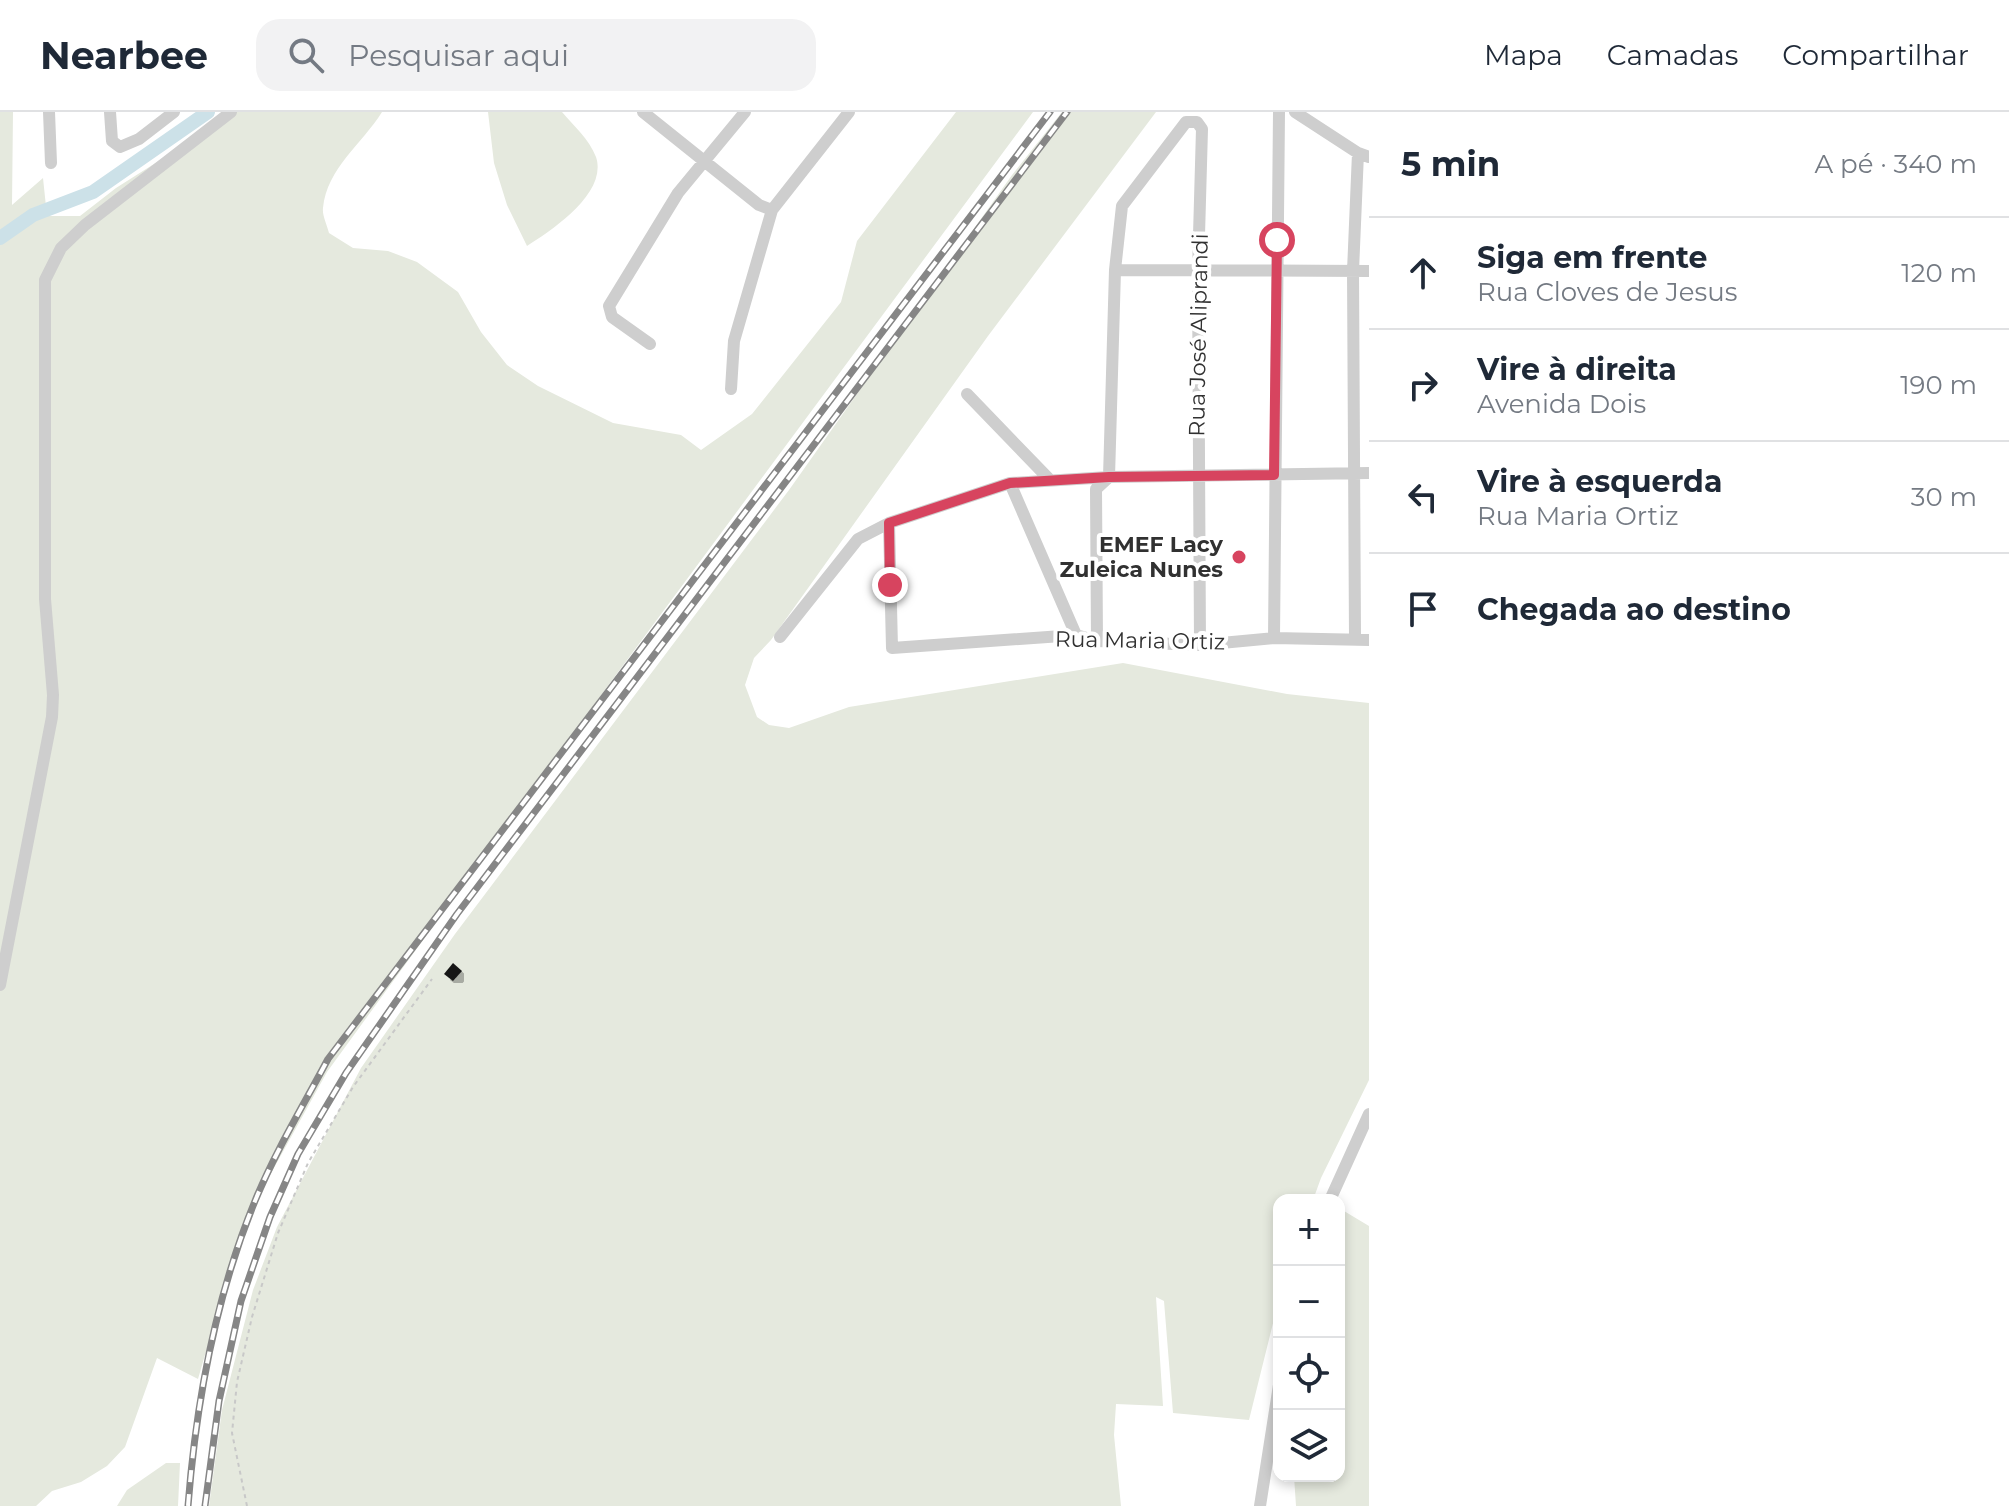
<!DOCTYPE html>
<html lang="pt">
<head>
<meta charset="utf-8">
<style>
  body { margin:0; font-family:Montserrat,sans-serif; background:#f2f2f3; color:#1f2937 }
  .controls { position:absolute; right:24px; bottom:24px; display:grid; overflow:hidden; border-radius:16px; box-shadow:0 4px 12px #0003 }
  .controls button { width:72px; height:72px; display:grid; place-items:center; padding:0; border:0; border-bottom:2px solid #e0e1e3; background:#fff; color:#1f2937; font:40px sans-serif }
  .stop { position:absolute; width:24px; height:24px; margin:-18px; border:6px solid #d7445f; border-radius:50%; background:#fff }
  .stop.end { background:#d7445f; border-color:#fff; box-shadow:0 2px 8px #0008 }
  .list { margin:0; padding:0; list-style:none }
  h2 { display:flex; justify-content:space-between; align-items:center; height:104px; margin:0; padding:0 32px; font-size:34px }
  h2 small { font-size:26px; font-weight:400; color:#747a83 }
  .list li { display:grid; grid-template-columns:52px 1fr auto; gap:24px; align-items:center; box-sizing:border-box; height:112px; padding:0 32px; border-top:2px solid #e0e1e3 }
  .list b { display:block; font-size:30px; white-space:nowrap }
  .list p { margin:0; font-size:26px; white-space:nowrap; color:#747a83 }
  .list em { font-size:26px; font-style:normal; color:#747a83 }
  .icon { flex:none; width:44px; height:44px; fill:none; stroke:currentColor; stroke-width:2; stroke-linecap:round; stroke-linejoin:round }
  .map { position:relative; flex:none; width:1369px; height:1394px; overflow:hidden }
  header { display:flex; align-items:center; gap:48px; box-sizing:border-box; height:112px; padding:0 40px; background:#fff; border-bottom:2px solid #e0e1e3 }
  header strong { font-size:38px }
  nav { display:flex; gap:44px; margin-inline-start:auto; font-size:28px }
  .search { width:560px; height:72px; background:#f2f2f3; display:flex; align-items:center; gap:20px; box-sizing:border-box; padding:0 28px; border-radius:24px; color:#747a83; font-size:30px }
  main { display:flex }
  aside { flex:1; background:#fff }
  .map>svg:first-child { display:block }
</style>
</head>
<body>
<header>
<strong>Nearbee</strong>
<div class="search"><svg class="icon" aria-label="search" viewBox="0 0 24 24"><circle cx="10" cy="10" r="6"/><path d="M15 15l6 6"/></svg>Pesquisar aqui</div>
<nav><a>Mapa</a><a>Camadas</a><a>Compartilhar</a></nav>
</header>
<main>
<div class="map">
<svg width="1369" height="1394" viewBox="0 0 1369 1394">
  <defs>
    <filter id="shadow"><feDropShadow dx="6" dy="6" stdDeviation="0" flood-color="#0004"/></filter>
  </defs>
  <rect width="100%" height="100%" fill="#fff"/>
  <path fill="#e5e9de" d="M0,0H13L12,93L43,66L47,104H80L116,76L236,0H382C362,32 327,56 323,96C322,103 327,113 329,121L353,136L388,139L417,150L458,180L481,220L507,253L538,274L613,311L681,323L701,338L752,302L841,190L857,129L956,0H1033L610,571L327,960L243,1112L198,1267L157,1246L125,1335L107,1354L81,1370L52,1379L36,1394H0Z
    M488,0H562C574,14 589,27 596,45C608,81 552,118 527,134L507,93L494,51Z
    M1062,0H1156L988,224L771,528L754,546L745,573L757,605L769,613L789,616L849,595L1123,551L1287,582L1369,591V968L1321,1066L1313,1088H1279V1187L1249,1308L1173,1301L1164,1189L1156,1185L1163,1294L1116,1292L1114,1323L1121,1394H209L222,1298L253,1178L277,1115L361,956L455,822L789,378L1012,63Z
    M1344,1099L1369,1114V1394H1296L1294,1364H1339V1111Z
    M166,1351H180L178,1394H117L127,1378Z"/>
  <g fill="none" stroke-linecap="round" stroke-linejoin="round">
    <path stroke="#cce1e8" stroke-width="14" d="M0,126L33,103L93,80L208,0"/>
  </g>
  <path fill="#181818" filter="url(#shadow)" d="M453,851L462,859L453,869L444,862Z"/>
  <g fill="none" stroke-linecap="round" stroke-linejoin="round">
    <path stroke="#c8c8c8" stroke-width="2" stroke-dasharray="4 4" stroke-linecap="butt" d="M247,1394L232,1321L237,1270L252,1205L278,1121L308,1051L353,975L432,867"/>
    <path stroke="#cecece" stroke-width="12" d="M49,0L51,51
      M110,0L112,29L120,35L139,27L174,0
      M643,0L759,93L772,98
      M1295,0L1358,41L1369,45
      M772,98L849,0
      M1115,158L1369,159
      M650,232L612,205L609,194L678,81L745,0
      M731,277L734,229L772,98
      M967,282L1050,368
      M1010,371L1076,523
      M889,411L892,536L1076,523L1097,529L1200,533L1274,526L1369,528
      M780,525L858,427L889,411L1010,371L1109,365L1369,361
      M1274,526L1279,0
      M1355,526L1353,159L1358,41
      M1097,529L1096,377L1109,365L1115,158L1122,94L1186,10H1197L1202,17L1198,159L1200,533
      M0,873L52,605L53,583L45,487V168L61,136L85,113L231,0
      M1330,1088L1369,1002
      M1260,1394L1279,1273"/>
    <g stroke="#868686" stroke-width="7">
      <path id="rail" d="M188,1394C196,1291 215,1186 255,1089C275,1040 303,994 328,947L1050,0
        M205,1394L219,1289L241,1189L270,1105L298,1042L346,961L457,802L1067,0"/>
    </g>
    <use href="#rail" stroke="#fff" stroke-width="4" stroke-dasharray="12" stroke-linecap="butt"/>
  </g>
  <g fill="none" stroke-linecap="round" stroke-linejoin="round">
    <path stroke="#d7445f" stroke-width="10" d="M890,473L889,411L1010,371L1109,365L1274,363L1277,128"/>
  </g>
  <circle fill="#d7445f" stroke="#fff" stroke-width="3" cx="1239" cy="445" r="8"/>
  <g text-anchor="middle" stroke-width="8" stroke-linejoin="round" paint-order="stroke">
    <g font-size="22" fill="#313131" stroke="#fff">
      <text transform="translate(1198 223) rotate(-89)" y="8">Rua José Aliprandi</text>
      <text transform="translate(1140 528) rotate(1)" y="8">Rua Maria Ortiz</text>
    </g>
    <g font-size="22" font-weight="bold" fill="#313131" stroke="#fff" text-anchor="end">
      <text x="1223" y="440">EMEF Lacy<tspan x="1223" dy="25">Zuleica Nunes</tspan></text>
    </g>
  </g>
</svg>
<div class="controls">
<button>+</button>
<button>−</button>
<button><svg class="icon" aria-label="locate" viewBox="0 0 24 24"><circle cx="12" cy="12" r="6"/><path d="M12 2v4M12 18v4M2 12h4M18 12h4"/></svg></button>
<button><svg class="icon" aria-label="layers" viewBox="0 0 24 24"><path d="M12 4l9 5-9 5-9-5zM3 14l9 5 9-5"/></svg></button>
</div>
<div class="stop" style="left:1277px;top:128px"></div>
<div class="stop end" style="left:890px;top:473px"></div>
</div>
<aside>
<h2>5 min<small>A pé · 340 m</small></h2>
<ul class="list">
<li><svg class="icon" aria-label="ahead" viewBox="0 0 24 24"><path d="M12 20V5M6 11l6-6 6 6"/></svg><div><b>Siga em frente</b><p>Rua Cloves de Jesus</p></div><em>120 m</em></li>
<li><svg class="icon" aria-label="right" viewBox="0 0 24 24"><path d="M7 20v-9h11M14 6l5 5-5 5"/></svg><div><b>Vire à direita</b><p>Avenida Dois</p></div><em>190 m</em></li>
<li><svg class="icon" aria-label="left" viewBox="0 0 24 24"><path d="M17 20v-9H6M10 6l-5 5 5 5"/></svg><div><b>Vire à esquerda</b><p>Rua Maria Ortiz</p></div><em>30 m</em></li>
<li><svg class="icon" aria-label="arrive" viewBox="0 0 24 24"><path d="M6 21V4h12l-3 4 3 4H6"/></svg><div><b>Chegada ao destino</b></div></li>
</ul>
</aside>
</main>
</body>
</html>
